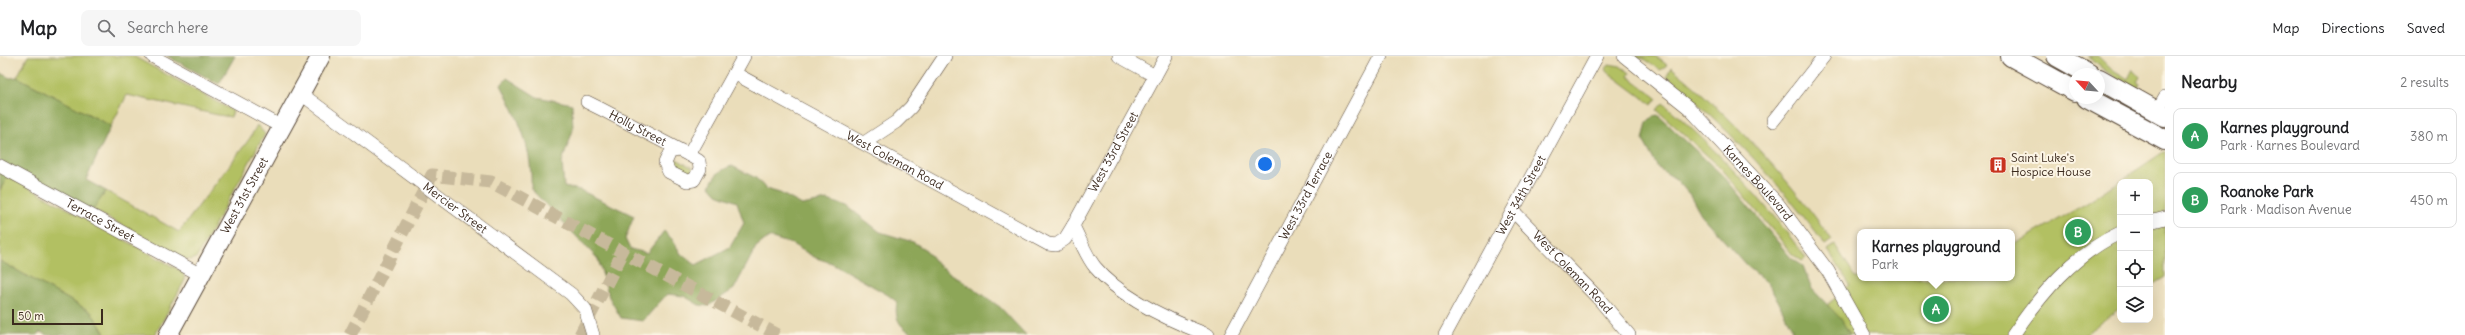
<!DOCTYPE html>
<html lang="en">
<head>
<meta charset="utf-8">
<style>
  body { margin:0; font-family:Delius,sans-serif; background:#f6f6f6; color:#202124 }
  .controls { position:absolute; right:12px; bottom:12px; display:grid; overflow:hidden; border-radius:8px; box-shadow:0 4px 16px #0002 }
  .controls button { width:36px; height:36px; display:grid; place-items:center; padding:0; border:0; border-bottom:1px solid #e0e0e0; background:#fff; color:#202124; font:20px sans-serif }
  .compass { position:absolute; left:2069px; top:12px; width:36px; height:36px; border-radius:50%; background:#fff; box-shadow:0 4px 16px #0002; rotate:296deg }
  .scale { position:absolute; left:12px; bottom:10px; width:91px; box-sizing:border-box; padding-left:4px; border:2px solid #3b2a1e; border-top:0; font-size:11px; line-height:14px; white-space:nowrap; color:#3b2a1e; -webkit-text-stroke:3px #fcf5e5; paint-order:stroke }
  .you { position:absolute; left:1265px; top:108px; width:14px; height:14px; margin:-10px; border:3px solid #fff; border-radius:50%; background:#1a73e8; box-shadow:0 0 0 6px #1a73e833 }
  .badge { display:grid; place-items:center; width:26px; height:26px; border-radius:50%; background:#1a73e8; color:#fff; font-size:13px; font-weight:700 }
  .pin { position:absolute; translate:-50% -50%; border:2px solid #fff; box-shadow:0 1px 4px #0006 }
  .popup { position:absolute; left:1857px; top:173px; width:158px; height:52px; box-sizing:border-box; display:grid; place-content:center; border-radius:8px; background:#fff; filter:drop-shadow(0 1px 3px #0005); font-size:13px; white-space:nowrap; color:#757577 }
  .popup b { font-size:15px; color:#202124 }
  .popup::after { content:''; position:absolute; left:50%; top:100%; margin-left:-8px; border:8px solid transparent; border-top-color:#fff }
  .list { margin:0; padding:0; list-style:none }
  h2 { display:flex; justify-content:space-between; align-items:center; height:52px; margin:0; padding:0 16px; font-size:17px }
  h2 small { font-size:13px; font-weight:400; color:#757577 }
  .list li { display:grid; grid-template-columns:26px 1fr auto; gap:12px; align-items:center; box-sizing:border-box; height:56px; margin:0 8px 8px; padding:0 8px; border:1px solid #e0e0e0; border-radius:8px }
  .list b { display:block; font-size:15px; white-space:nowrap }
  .list p { margin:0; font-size:13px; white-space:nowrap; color:#757577 }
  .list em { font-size:13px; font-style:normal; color:#757577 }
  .icon { flex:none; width:22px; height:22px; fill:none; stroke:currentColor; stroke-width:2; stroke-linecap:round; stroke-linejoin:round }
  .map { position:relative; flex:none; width:2165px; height:279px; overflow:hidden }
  header { display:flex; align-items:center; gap:24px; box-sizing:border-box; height:56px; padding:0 20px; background:#fff; border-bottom:1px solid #e0e0e0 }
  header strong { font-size:19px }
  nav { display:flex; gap:22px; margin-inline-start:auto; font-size:14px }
  .search { width:280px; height:36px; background:#f6f6f6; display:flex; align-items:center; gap:10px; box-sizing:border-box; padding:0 14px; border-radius:8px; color:#757577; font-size:15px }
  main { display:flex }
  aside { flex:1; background:#fff }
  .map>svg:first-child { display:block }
</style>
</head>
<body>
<header>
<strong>Map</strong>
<div class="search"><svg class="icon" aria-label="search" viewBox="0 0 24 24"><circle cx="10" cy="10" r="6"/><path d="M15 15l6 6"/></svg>Search here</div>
<nav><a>Map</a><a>Directions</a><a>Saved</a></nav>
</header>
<main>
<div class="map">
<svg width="2165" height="279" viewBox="0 0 2165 279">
  <rect width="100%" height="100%" fill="#fcf5e5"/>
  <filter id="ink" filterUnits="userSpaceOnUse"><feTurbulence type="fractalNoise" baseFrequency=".025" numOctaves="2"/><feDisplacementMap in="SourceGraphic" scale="8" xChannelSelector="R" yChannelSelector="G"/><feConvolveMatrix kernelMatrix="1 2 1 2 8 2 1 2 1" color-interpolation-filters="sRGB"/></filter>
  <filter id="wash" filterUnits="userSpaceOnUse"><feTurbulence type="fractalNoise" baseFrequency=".012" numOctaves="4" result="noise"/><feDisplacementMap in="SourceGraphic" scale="16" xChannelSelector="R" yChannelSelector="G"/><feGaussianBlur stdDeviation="0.9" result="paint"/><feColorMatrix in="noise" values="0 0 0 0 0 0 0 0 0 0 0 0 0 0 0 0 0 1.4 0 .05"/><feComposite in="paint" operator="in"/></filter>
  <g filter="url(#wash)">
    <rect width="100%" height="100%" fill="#eaddba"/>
    <path fill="#b2c062" stroke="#767540" d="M28,0H133L233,55L231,61L218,59L127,39L111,70L17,21Z
      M1634,0H1655L1667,9L1660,14L1642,2L1639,3Z
      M2088,0H2098L2110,12L2128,23L2133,13L2140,21L2137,26L2140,28L2137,33L2104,14Z
      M1609,8L1620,10L1630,17L1628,20L1657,42L1652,49L1605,14Z
      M1671,11C1733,62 1785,118 1832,184L1825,189C1779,125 1726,71 1667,20Z
      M1663,47C1717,93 1764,145 1806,202L1802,205L1792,198L1722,113L1657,54Z
      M257,69L265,78L197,201L192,204L184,203L93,154L106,135L179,176L250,82Z
      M2165,95V221L2150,230V126H2120V252L2084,279H1832L1825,251L1850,229L1828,194L1835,189L1857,223L1860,220V222H2012V190L2087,147Z
      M676,103L693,112V116L688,118L673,110V105Z
      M8,120L183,216L185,224L155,279H106L91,256L0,205V134Z"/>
    <path fill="#8da658" stroke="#64683b" d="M167,0H235L219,28Z
      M0,17L10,22L17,21L111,70L86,124L106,135L93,154L8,120L0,134Z
      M507,22L537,41L572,48L573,74L562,106L564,131L580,134L634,160L625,183L630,193L647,197L664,175L672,183L681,198L696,209L730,191L744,167L737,146L717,138L710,130C715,118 720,114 732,110L756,122L766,133L780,137L802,149L827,144L847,150L880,176L913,186L926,194L937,208L1000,251L1026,279H915C900,271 894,264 897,246L888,239L832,207L816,202L792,188L769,181L756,191L734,233L708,250L699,249L684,240L667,238L643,265L621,262L609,241L598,203L531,133C533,94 519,63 501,29Z
      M1658,59L1725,122L1791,202L1803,210L1812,233L1841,263L1850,279H1791L1792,272L1768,227L1747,210L1701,159L1690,139L1676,123L1658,112L1643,84L1647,66L1653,60Z
      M0,205L91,256L106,279H47L40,276L37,279H0Z"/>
  </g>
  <g filter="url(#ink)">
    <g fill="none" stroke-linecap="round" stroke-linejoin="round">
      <path stroke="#c7b99b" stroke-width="13" stroke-dasharray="13 6" stroke-linecap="butt" d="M350,279L432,119L491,126L778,279
        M580,279L623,196"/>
      <g stroke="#554535" stroke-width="14">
        <g id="street">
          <path d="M152,0L282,71"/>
          <path d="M1119,0L1155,20"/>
          <path id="s1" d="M1624,0L1689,52L1778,148L1828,215L1864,279"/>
          <path id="s2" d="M734,17L1048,188L1056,189L1065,183L1073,170L1166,0"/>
          <path id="s3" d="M300,37L571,238L585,253L593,279"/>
          <path id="s4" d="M587,46L601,53L689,99L699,105L700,113L694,124L687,125L669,116L665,107L670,96L679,94"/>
          <path d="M2157,55L2165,41"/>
          <path d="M1773,65L1824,0"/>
          <path d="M864,87L896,66L911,51L945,0"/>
          <path d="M689,99L744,0"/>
          <path id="s5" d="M0,110L201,219"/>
          <path id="s6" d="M1514,156L1599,243L1629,279"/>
          <path d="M2150,166L2165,162"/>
          <path d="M1073,170C1080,183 1086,200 1095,211C1121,242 1171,265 1208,279"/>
          <path id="s7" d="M1231,279L1381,0"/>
          <path id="s8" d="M1445,279L1597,0"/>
          <path d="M2013,279C2041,238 2074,198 2120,177"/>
        </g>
      </g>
      <g stroke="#554535" stroke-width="20">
        <g id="secondary">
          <path id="s9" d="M168,279L321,0"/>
        </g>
      </g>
      <g stroke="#554535" stroke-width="22">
        <path id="primary" d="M2011,0L2075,35
          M2057,0L2089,18
          M2099,23L2165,60
          M2087,42L2165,84"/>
      </g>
      <use href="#street" stroke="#fff" stroke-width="13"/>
      <use href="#secondary" stroke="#fff" stroke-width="18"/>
      <use href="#primary" stroke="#fff" stroke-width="20"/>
    </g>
  </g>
  <defs>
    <g id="building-square" transform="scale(0.9)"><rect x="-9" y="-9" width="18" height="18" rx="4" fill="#c8321e" stroke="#fcf5e5"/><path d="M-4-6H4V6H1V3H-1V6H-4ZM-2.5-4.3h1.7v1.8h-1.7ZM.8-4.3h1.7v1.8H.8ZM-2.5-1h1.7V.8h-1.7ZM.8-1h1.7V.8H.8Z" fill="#fff"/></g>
  </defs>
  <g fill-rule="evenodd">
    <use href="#building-square" x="1998" y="109"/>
  </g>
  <g text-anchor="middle" stroke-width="4" stroke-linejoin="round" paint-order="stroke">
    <g font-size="12" fill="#3b2a1e" stroke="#fcf5e5">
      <text dy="4" stroke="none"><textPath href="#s4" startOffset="57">Holly Street</textPath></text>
      <text dy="4" stroke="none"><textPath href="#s2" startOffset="476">West 33rd Street</textPath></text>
      <text dy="4" stroke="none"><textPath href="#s2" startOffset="183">West Coleman Road</textPath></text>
      <text dy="4" stroke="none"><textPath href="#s1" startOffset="185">Karnes Boulevard</textPath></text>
      <text dy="4" stroke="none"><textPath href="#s9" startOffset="159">West 31st Street</textPath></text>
      <text dy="4" stroke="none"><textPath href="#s7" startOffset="158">West 33rd Terrace</textPath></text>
      <text dy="4" stroke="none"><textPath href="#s8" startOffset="159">West 34th Street</textPath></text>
      <text dy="4" stroke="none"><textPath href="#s3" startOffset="193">Mercier Street</textPath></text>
      <text dy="4" stroke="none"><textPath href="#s5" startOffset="114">Terrace Street</textPath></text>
      <text dy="4" stroke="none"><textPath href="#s6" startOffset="84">West Coleman Road</textPath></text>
    </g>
    <g font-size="12" fill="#3b2a1e" stroke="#fcf5e5" text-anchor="start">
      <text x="2011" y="106">Saint Luke's<tspan x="2011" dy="14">Hospice House</tspan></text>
    </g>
  </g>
</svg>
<div class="controls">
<button>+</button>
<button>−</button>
<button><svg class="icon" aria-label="locate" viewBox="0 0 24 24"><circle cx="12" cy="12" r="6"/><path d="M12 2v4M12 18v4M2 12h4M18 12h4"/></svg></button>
<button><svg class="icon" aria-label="layers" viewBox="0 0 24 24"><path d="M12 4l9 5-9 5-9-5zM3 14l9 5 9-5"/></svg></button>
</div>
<svg class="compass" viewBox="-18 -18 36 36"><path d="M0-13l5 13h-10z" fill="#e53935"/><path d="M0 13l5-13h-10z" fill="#757577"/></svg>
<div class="scale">50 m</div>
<div class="you"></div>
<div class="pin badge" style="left:1936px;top:253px;background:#2e9e5b">A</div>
<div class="popup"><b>Karnes playground</b>Park</div>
<div class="pin badge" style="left:2078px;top:176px;background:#2e9e5b">B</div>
</div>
<aside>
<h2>Nearby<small>2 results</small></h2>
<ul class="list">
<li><span class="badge" style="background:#2e9e5b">A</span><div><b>Karnes playground</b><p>Park · Karnes Boulevard</p></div><em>380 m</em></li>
<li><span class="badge" style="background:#2e9e5b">B</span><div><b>Roanoke Park</b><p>Park · Madison Avenue</p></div><em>450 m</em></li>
</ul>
</aside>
</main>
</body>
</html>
